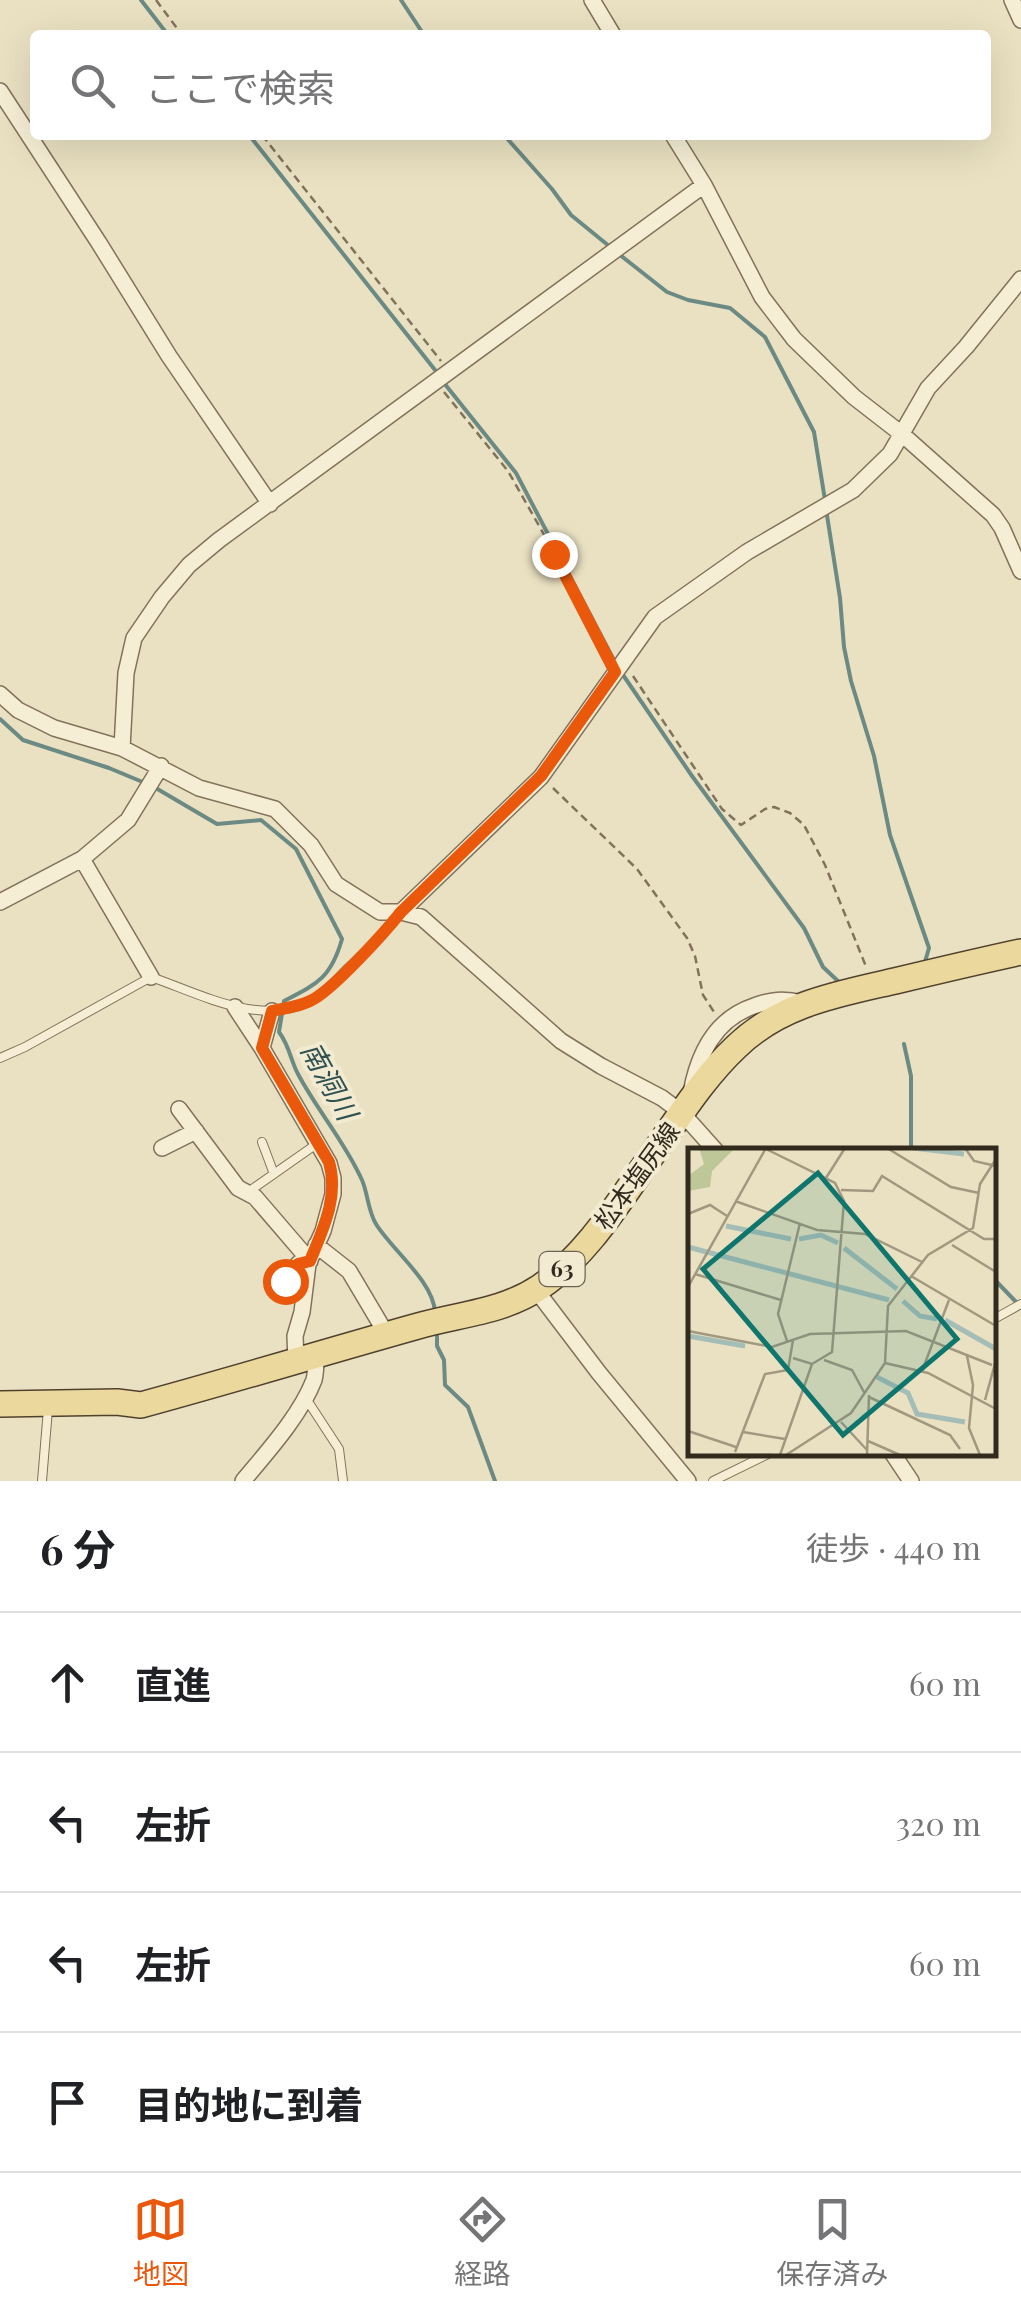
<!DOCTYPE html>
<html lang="ja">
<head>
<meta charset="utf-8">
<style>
  body { margin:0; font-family:"Playfair Display","Noto Sans JP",serif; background:#f6f6f6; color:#202124 }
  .stop { position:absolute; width:30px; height:30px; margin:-22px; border:8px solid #ea580c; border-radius:50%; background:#fff }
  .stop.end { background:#ea580c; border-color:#fff; box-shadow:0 2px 10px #0008 }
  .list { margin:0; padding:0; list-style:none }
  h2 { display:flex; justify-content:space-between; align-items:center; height:130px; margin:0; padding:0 40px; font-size:42px }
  h2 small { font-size:32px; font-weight:400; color:#757577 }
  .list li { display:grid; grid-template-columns:65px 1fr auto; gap:30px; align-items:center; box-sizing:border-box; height:140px; padding:0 40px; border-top:2px solid #e0e0e0 }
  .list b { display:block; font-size:38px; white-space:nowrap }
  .list em { font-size:32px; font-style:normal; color:#757577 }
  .icon { flex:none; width:55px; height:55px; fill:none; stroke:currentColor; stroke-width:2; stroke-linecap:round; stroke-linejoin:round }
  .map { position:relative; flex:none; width:1021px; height:1481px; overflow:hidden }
  .search { position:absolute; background:#fff; box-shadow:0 10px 40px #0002; left:30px; right:30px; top:30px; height:110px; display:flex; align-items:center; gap:25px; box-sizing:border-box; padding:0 35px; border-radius:10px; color:#757577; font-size:38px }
  .sheet { height:690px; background:#fff }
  nav { display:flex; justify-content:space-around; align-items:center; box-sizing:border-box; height:140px; border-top:2px solid #e0e0e0; background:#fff; font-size:28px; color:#757577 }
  nav a { display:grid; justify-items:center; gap:5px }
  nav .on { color:#ea580c }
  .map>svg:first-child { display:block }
</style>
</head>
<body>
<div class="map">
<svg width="1021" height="1481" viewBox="0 0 1021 1481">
  <rect width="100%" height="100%" fill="#eae1c2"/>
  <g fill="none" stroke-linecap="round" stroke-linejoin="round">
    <path stroke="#6c8a84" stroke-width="4" d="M141,0L168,35
      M401,0L424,35
      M249,135L439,375
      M504,135L552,189L571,215L609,246
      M620,255L667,292L688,300L730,308L765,337L814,432L825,500
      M444,383L516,473L616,664
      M826,509L840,598L844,647L851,681L874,756L890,835L929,948L924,965
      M621,672L692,776L804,928L823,967L839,982
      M0,719L23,740L109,768L145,783
      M154,787L217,824L261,820L296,849L342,939C331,978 317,984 284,1001L279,1032C290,1047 290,1059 298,1074C317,1110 345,1142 362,1180C368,1194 368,1211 376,1224C392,1250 433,1281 435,1312
      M904,1044L911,1076V1151
      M994,1279L1018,1304
      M437,1332V1346L444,1360L445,1385L468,1407L495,1481"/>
    <g stroke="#82725b" stroke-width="10">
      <path id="lane" d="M0,1058L25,1047L151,977C201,994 263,1029 314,999C327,992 337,979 348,968C367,950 385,933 401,912
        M262,1142L274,1174
        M248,1192L318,1143
        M994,1319L1021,1304
        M305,1397L339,1449L343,1481
        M42,1481L48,1409
        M713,1481L768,1454"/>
    </g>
    <g stroke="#82725b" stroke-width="18">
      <path id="street" d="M592,0L613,35
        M1012,0L1021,20
        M0,91L99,243L169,356L270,504
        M673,135L704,185L762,297L794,339L854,397L903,435L993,515L1002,528L1021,571
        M0,694L18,710L54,728L122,748L199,788L275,809L311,845L336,884L380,912H401L421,917L561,1041L601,1066L662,1098L682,1113L716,1151
        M122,748L126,673L134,638L162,597L189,565L219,540L704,185
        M82,859L151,977
        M0,902L82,859L128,820L161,766
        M401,912L541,777L655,617L747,552L853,490L890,454L928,388L966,347L1021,279
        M235,1007L262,1048L329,1163L333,1178V1194L323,1231L308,1264L302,1312L295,1336L296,1361
        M262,1048L272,1011
        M691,1093C698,1054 715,1019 754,1006C770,1000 784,998 801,1003
        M179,1109L238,1188L255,1197L310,1261L299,1263L285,1281
        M162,1148L196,1131
        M316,1245L349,1271L387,1335
        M536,1290L599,1373L688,1481
        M893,1454L911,1481
        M243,1481C267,1452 300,1416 314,1380C316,1372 316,1364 316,1356"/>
    </g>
    <g stroke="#50412f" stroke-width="28">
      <path id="primary" d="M0,1404L117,1402L141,1405C233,1380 325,1352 418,1326C460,1314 503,1312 540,1287C590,1253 622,1196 657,1148C681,1114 705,1076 736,1047C780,1004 838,994 895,981C937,971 979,961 1021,952"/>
    </g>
    <path stroke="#82725b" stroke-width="2.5" stroke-dasharray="8 5" stroke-linecap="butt" d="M156,0L182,35
      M262,135L441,361
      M444,392L508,471L555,554L607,656
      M633,676L722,809L741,825L765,809L774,807L790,813L804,825L825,865L867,969
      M553,788L637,869L687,938L695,956L703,995L714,1012"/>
    <use href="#lane" stroke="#f6eed4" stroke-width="8"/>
    <use href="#street" stroke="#f6eed4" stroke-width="15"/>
    <use href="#primary" stroke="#ebd89c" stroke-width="25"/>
  </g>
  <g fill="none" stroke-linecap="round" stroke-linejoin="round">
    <path stroke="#ea580c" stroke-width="12" d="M285,1281L298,1264L310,1261C323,1229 339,1197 329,1162L262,1048L272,1011C284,1008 299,1007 310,1001C331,992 385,932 401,912L541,776L615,672L554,554"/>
  </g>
  <g text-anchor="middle" stroke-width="8" stroke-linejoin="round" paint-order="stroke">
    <rect fill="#f2ebd1" stroke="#6c6454" stroke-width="2.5" x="539.5" y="1252" width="45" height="34" rx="8"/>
    <g font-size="22" font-weight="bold" fill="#332a1e">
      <text x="562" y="1277">63</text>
    </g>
    <g font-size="25" fill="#332a1e" stroke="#f2ebd1">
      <text transform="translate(637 1176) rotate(-54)" y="9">松本塩尻線</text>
    </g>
    <g font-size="28" font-style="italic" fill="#2e5152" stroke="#f2ebd1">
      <text transform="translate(329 1081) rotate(61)" y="10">南洞川</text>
    </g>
  </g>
  <g transform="translate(688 1148)">
    <rect width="308" height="308" fill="#eae1c2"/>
    <path d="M11,0H47L24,23L22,39L0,43V28L16,16Z" fill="#bec797"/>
    <path fill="none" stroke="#a4bdb7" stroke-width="5" d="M225,0L276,6M38,78L103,91M111,91L133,87L150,95M0,99L201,152M156,100L209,141M215,153L232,168L249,171M257,172L308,201M0,188L57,198M189,229L220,245L229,266L277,274"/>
    <path fill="none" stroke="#a19880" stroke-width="2.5" d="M199,0L263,39L291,45M277,0L286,13L308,18M78,1L147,35L156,53L144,204L124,216L105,210M138,30L157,0M153,42L185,43L194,28L296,91H308M47,53L129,82L177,86L234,114M0,66L22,57L39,68M264,97L308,124M7,126L93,152M223,128L308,178M0,139L78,0M0,183L84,199L122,186L218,183L304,217M99,193L90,166L112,75M279,208L285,237L281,280L292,307M136,212L164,222L177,246M197,215L240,225L308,261M234,223L261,152M181,249L262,287L272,301M297,252L308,212M153,274L179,302M0,283L48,299M55,284L97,291M180,293L212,307M47,304L77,226L100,222L105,192M39,307H84M92,307L124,216M98,307L163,265L197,215L200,158L240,107L285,80L292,36L308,11M179,307L181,247"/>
    <path fill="#0f766e" fill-opacity="0.15" stroke="#0f766e" stroke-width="5" d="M130,25L269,191L155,287L15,121Z"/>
    <rect width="308" height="308" fill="none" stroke="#332a1e" stroke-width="5"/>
  </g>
</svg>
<div class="stop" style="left:285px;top:1281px"></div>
<div class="stop end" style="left:554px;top:554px"></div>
<div class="search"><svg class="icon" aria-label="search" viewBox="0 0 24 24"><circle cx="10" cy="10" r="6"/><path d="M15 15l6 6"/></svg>ここで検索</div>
</div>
<section class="sheet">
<h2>6 分<small>徒歩 · 440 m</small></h2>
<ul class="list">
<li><svg class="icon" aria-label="ahead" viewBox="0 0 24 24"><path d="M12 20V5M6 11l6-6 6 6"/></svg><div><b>直進</b></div><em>60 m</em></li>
<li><svg class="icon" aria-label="left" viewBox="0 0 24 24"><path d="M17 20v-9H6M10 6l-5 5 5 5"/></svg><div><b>左折</b></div><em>320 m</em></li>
<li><svg class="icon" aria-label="left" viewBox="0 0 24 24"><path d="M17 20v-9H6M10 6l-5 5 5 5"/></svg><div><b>左折</b></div><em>60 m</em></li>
<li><svg class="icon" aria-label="arrive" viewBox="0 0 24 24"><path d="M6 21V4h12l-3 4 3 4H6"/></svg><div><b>目的地に到着</b></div></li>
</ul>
</section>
<nav>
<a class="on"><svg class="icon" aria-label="map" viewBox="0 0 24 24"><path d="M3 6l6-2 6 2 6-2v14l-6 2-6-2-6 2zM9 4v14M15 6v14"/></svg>地図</a>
<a><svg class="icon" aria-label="directions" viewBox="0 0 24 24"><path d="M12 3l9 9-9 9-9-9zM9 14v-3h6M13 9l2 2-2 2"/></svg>経路</a>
<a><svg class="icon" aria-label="saved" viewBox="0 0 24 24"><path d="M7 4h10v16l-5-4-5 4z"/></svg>保存済み</a>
</nav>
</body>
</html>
